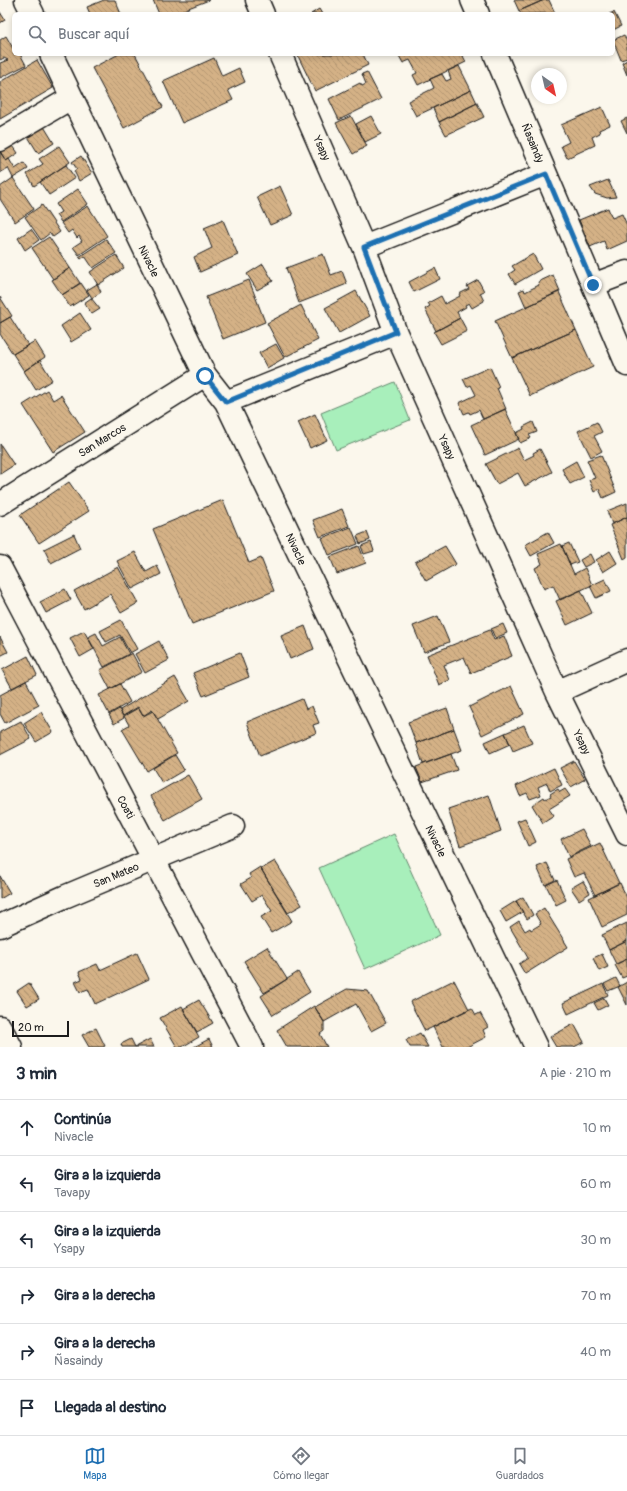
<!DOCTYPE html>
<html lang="es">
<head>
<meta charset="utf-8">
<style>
  body { margin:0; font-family:Pangolin,sans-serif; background:#f6f6f7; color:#1f2937 }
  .compass { position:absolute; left:531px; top:68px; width:36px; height:36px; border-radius:50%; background:#fff; box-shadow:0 2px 6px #0003; rotate:146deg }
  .scale { position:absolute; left:12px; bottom:10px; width:57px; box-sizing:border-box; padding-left:4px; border:2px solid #1c1c1c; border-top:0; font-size:11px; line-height:14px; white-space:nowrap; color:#1c1c1c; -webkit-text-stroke:3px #fbf7ec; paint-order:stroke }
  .stop { position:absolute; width:12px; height:12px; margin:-9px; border:3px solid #1f6fb2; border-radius:50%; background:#fff }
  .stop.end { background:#1f6fb2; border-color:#fff; box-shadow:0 1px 4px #0008 }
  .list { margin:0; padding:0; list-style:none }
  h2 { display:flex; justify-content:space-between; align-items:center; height:52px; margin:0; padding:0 16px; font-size:17px }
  h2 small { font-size:13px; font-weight:400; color:#747a83 }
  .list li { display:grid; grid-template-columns:26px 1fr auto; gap:12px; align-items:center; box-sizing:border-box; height:56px; padding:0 16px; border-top:1px solid #e0e1e3 }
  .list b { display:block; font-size:15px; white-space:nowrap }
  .list p { margin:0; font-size:13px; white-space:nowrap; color:#747a83 }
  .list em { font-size:13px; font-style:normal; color:#747a83 }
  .icon { flex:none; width:22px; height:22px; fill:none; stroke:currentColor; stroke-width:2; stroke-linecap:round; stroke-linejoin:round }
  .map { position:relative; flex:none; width:627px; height:1047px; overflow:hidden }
  .search { position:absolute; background:#fff; box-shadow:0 2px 6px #0003; left:12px; right:12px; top:12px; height:44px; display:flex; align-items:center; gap:10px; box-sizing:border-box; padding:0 14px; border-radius:6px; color:#747a83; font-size:15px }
  .sheet { height:388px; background:#fff }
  nav { display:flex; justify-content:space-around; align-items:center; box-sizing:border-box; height:56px; border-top:1px solid #e0e1e3; background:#fff; font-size:11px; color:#747a83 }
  nav a { display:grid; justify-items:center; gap:2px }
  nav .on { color:#1f6fb2 }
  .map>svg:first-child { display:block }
</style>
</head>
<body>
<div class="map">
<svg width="627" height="1047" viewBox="0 0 627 1047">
  <defs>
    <pattern id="building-back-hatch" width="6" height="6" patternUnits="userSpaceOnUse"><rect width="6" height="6" fill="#d4b186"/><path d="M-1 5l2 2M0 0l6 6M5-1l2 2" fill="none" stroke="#b59873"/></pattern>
  </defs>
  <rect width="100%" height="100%" fill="#fbf7ec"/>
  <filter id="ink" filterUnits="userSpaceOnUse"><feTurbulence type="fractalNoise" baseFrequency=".025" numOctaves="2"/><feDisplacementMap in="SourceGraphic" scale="8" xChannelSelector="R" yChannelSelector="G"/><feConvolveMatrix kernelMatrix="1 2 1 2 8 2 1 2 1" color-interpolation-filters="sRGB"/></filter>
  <g filter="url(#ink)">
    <path fill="#a8efbb" stroke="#62866c" d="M395,382L410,420L336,450L321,413Z
      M394,834L440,935L365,969L319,868Z"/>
    <path fill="url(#building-back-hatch)" stroke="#1c1c1c" d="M104,0H115L121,14H90L87,7Z
      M153,0H209L173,14H159Z
      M514,0H544L519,11Z
      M544,0H549L555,13L521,14L519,11Z
      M319,9L322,14H311Z
      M0,12L5,20L0,23Z
      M614,12L621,26L613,30V14H609Z
      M624,35L627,42V58L621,60L613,40Z
      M6,36L14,50V54H20L26,65L0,78V63L8,60L4,58L0,60V40Z
      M119,54H135L163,107L124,128L92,68Z
      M301,54H363L368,65L315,91L298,56Z
      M398,54H462L466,62L418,85L413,75L417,73L410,60L403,63Z
      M214,58L222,76L239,68L245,82L228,90L233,100L182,123L163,81Z
      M37,60L53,88L0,119V82Z
      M627,60V75L622,63Z
      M459,66L471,90L416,116L408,101L434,88L430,79L442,74L446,81L451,79L448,71Z
      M367,72L381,99L339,120L329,99L360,83L362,86L366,84L362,74Z
      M471,90L477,103L439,122L433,108Z
      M477,103L484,117L446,135L439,122Z
      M602,107L610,125L599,130L600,133L592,137L595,145L567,158L561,146L569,142L561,125Z
      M351,116L367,146L353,154L336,123Z
      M371,116L381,134L365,142L356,124Z
      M627,118V133L621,121Z
      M43,125L54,143L38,153L27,135Z
      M11,143L18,153L6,161L0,151Z
      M59,146L70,162L34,186L27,174L43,164L39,159Z
      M0,152L6,161L9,159L15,169L24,163L28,169L13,178L8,168L0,173Z
      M81,156L92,173L79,181L74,171L77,169L72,162Z
      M66,165L75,178L49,195L40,182Z
      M13,178L34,209L15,222L0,199V187Z
      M608,180L616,197L607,198L595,194L590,187Z
      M280,186L293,215L270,225L257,197Z
      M78,189L88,204L61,222L56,215L61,212L56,204Z
      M42,205L60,232L53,237L50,233L41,240L25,217Z
      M88,206L107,236L79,255L73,247L82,241L79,236L77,238L72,230L68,233L61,223Z
      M608,208L612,218L622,214L627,225V241L607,250L604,241L590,247L579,220Z
      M223,220L238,255L200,272L194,257L212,248L204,228Z
      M31,229L39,240L25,250L18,238Z
      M49,237L70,268L53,279L32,248Z
      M106,239L116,253L93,268L85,256L81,259L79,257Z
      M323,254L331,275L342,271L347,284L299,303L286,268Z
      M533,254L541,269L515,284L509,274L515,270L512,266Z
      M116,255L124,268L98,285L90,272Z
      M263,264L273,281L257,290L247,274Z
      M70,268L80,283L62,295L52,280Z
      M435,268L440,279L414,292L409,282Z
      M553,275L560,291L526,307L519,291L524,289L525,292L539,285L538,282Z
      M249,280L265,322L223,339L206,297Z
      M478,280L484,291L480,293L484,301L472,308L469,303L465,305L466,307L457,312L460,318L436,331L425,309L430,306L428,303L441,296L445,304L460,296L459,294L469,289L467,286Z
      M81,283L89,295L70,307L62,295Z
      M97,284L101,292L92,298L87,290Z
      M356,291L370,316L339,333L325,308Z
      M559,292L576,330L512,358L495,321Z
      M0,297L12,316L0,323Z
      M91,298L100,309L92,314L84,303Z
      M301,305L318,340L285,357L267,323Z
      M80,313L91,330L71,342L61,326Z
      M10,317L28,345L13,354L0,334V323Z
      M460,318L467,331L441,344L434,332Z
      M576,330L593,367L530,396L512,358Z
      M35,341L45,357L24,371L13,354Z
      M276,344L284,358L267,368L259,353Z
      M40,360L52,380L36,390L24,371Z
      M490,367L499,387L497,388L506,409L483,419L479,410L470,414L469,412L464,414L459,403L476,395L471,385L467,387L463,379Z
      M47,390L53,400L61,395L85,432L53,452L23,405Z
      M505,409L519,439L485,455L471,425Z
      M315,414L327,440L310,448L298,422Z
      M533,422L537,432L529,435L531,438L520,443L516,433L524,429L523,427Z
      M597,422L602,432L594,436L602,451L591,457L578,431Z
      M0,444L14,465L0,474Z
      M518,448L524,460L534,455L533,453L540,449L552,472L525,486L518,473L497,484L486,464Z
      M601,455L616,492L603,498L599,489L594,492L589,480L595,478L587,460Z
      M576,461L584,477L570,484L562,469Z
      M69,482L89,511L39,543L20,515Z
      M223,500L249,563L261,558L274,591L192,624L153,529Z
      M627,503V517L612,524L607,511Z
      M342,509L349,526L320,537L313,520Z
      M627,517V557L624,559L610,525Z
      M351,527L358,544L329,555L322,538Z
      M367,532L370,540L360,544L357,536Z
      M548,532L554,543L531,556L525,545Z
      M74,534L80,548L51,563L44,549Z
      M371,542L374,551L364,554L361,546Z
      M569,543L578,562L570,565L562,546Z
      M561,544L574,574L585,568L592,585L560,600L553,585L544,589L535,568L542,564L538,554Z
      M359,546L366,563L337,574L330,557Z
      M445,546L456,564L426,581L415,562Z
      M610,551L617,563L603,572L596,560Z
      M135,552L146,572L157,566L161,574L132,589L117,561Z
      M590,554L594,562L584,567L580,560Z
      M118,567L138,603L121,613L110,594L84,609L74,591Z
      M605,579L611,591L596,598L590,586Z
      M65,589L71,600L46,613L40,602Z
      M581,590L592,613L567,625L556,601Z
      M438,616L449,642L424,652L413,626Z
      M121,620L137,649L130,653L120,635L106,642L100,631Z
      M503,624L507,633L495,638L491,629Z
      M305,626L314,649L290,659L281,636Z
      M490,630L494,640L504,636L512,656L471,673L464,657L444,665L450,680L439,685L427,655Z
      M84,631L94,649L80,657L70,638Z
      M96,633L103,646L120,637L129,654L104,667L88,637Z
      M0,637L8,652L0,656Z
      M159,641L169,660L145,673L135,654Z
      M132,653L142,672L110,689L100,670Z
      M240,653L249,677L203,696L193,673Z
      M28,656L37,675L12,688L2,670Z
      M175,677L189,701L158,719L152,710L143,716L138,707L123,716L120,710Z
      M26,681L39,705L5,723L0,714V695Z
      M120,684L130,702L109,714L99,695Z
      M511,686L524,714L482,735L469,707Z
      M302,699L306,709L312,706L319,723L313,725L316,733L260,756L247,722Z
      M138,708L143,716L153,711L177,753L147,771L122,729L129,725L124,716Z
      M447,708L454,729L416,743L408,722Z
      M119,709L124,718L114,724L109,715Z
      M41,712L53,732L36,742L24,723Z
      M21,721L31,739L0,755V732Z
      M524,725L532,743L513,751L505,733Z
      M454,729L462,750L423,764L416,743Z
      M505,733L510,744L490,753L485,742Z
      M451,754L457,770L422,782L416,767Z
      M175,755L184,770L162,783L153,768Z
      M574,761L585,779L571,787L560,768Z
      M554,768L562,785L550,791L547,783L538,787L541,795L530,799L527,793L520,796L516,786Z
      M188,775L202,799L165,820L151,796Z
      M558,789L560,792L565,789L570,796L549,809L554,816L543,823L532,805L544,797L545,799L551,796L550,794Z
      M489,795L501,831L460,846L448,809Z
      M525,818L536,842L528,846L517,821Z
      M582,829L591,846L569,857L561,839Z
      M600,843L619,883L595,895L584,873L574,877L566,859Z
      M275,861L302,905L288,913L261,869Z
      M547,863L555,880L545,885L537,867Z
      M260,867L292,921L271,933L261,917L272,911L262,895L252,901L241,884L251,878L249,874Z
      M0,876L10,893L0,899Z
      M557,880L566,900L556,905L546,885Z
      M583,881L590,893L579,900L571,888Z
      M620,883L627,898V915L602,927L589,898Z
      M523,897L533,915L527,919L516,901Z
      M516,901L523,912L506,922L500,911Z
      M544,908L568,947L525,974L519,964L528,958L510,927L519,921L525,931L530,928L531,930L541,924L535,914Z
      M627,923V941L609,950L602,935Z
      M627,941V959L616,964L609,950Z
      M267,947L287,979L264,993L244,961Z
      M137,953L149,979L95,1004L88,989L80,992L75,982L82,979L79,972L97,964L100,970Z
      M602,954L608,967L599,971L593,958Z
      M627,959V976L622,978L615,965Z
      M298,972L310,992L273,1015L261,996Z
      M616,978L620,986L608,991L604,984Z
      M454,980L469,1009L425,1031L410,1002Z
      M627,982V1005L618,987Z
      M29,983L39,999L27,1006L17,991Z
      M603,984L608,995L568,1014L563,1003Z
      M347,989L368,991L386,1023L371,1031L356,1004L324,1022L315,1007Z
      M604,998L608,1005L598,1010L594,1003Z
      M199,1000L213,1023L197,1032L183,1009Z
      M182,1006L199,1037L182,1047H177L160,1018Z
      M314,1006L324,1022V1031L320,1034L327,1047H287L277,1030Z
      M472,1008L476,1015L480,1013L488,1027L483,1030L486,1037L467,1047H443L433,1027Z
      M574,1024L584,1042L574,1047H556L550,1037Z
      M96,1028L105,1046L103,1047H89L82,1035Z
      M420,1033L428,1047H410L406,1040Z
      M131,1039L135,1047H122L121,1044Z
      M150,1039L154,1047H135Z
      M209,1039L213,1047H194Z"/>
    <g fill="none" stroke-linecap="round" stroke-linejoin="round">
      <g stroke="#1c1c1c" stroke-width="25">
        <path id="minor" d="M26,0L33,14
          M257,0L263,14
          M472,0L478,14
          M51,54L205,375L226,402L536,1047
          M280,54L364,247L396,333L557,692L627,834
          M495,54L627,365
          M0,140L71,98
          M364,247L546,174
          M593,285L627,272
          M226,402L396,333
          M0,504L205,375
          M0,567L252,1047
          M557,692L627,660
          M0,926L64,897L233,826
          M0,1027L11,1047"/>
      </g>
      <use href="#minor" stroke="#fbf7ec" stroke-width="22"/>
    </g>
  </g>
  <g fill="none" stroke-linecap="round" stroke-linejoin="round" filter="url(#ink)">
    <path stroke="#1f6fb2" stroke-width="5" d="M205,376L226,402L396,332L364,247L546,174L593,285"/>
  </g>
  <g text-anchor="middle" stroke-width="3" stroke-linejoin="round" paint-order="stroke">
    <g font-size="11" fill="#1c1c1c" stroke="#fbf7ec">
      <text transform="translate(533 143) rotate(67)" y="4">Ñasaindy</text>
      <text transform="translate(322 148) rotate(66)" y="4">Ysapy</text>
      <text transform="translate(149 261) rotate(64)" y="4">Nivacle</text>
      <text transform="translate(102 440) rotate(-32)" y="4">San Marcos</text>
      <text transform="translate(447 447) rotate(66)" y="4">Ysapy</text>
      <text transform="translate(296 549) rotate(65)" y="4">Nivacle</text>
      <text transform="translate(582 742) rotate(64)" y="4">Ysapy</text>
      <text transform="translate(126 807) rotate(62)" y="4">Coati</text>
      <text transform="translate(436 841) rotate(64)" y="4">Nivacle</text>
      <text transform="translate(116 875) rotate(-23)" y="4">San Mateo</text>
    </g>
  </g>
</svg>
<svg class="compass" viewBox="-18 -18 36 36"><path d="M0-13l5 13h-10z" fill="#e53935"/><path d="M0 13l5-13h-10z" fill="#747a83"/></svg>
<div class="scale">20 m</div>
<div class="stop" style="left:205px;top:376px"></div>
<div class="stop end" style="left:593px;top:285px"></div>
<div class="search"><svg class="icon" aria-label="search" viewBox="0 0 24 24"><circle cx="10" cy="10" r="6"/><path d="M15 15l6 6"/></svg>Buscar aquí</div>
</div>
<section class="sheet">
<h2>3 min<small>A pie · 210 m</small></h2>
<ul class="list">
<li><svg class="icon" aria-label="ahead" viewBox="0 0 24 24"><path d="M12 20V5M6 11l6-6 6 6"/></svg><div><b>Continúa</b><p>Nivacle</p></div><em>10 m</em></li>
<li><svg class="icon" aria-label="left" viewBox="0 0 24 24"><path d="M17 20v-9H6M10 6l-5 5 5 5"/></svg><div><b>Gira a la izquierda</b><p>Tavapy</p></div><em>60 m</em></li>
<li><svg class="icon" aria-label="left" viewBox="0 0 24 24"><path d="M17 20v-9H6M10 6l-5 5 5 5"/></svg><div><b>Gira a la izquierda</b><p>Ysapy</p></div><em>30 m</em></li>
<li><svg class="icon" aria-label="right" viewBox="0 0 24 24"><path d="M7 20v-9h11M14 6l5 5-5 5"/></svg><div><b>Gira a la derecha</b></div><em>70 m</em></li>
<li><svg class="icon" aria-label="right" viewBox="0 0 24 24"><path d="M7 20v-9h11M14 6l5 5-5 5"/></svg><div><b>Gira a la derecha</b><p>Ñasaindy</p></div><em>40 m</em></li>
<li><svg class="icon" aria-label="arrive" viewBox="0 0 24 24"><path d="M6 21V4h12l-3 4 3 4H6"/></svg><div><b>Llegada al destino</b></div></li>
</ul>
</section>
<nav>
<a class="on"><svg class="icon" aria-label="map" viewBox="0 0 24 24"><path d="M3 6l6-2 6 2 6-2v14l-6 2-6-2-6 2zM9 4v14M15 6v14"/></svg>Mapa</a>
<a><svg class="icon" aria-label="directions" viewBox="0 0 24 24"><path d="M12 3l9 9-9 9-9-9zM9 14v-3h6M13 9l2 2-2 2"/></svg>Cómo llegar</a>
<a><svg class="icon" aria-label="saved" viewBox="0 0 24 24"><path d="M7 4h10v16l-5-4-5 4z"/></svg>Guardados</a>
</nav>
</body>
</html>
